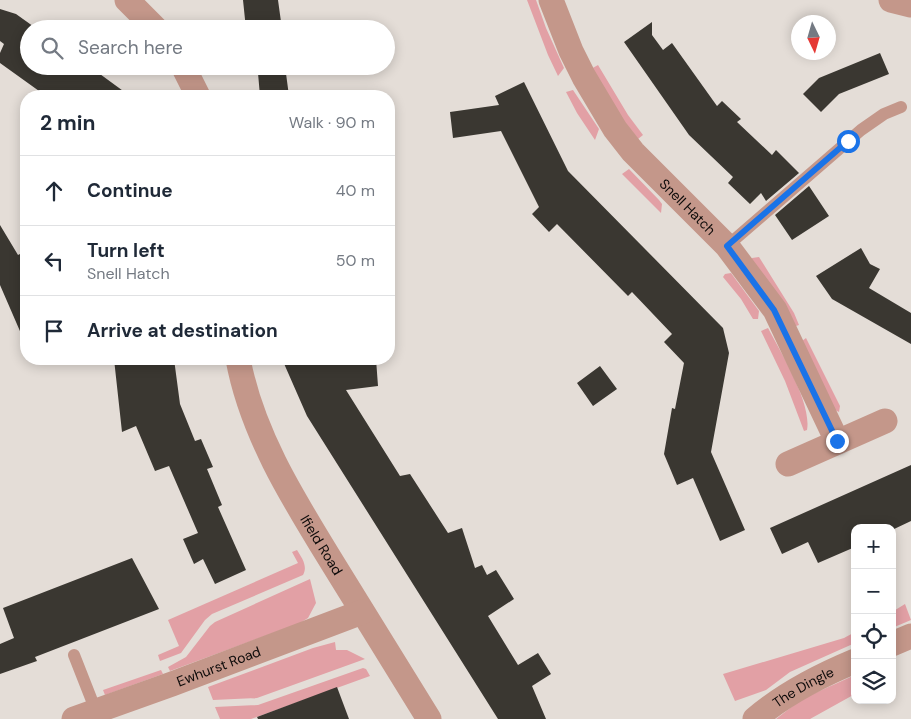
<!DOCTYPE html>
<html lang="en">
<head>
<meta charset="utf-8">
<style>
  body { margin:0; font-family:"DM Sans",sans-serif; background:#f6f6f7; color:#1f2937 }
  .controls { position:absolute; right:15px; bottom:15px; display:grid; overflow:hidden; border-radius:10px; box-shadow:0 2px 12px #0003 }
  .controls button { width:45px; height:45px; display:grid; place-items:center; padding:0; border:0; border-bottom:1px solid #e0e1e3; background:#fff; color:#1f2937; font:25px sans-serif }
  .compass { position:absolute; left:791px; top:15px; width:45px; height:45px; border-radius:50%; background:#fff; box-shadow:0 2px 12px #0003; rotate:175deg }
  .stop { position:absolute; width:15px; height:15px; margin:-11px; border:4px solid #1a73e8; border-radius:50%; background:#fff }
  .stop.end { background:#1a73e8; border-color:#fff; box-shadow:0 1px 5px #0008 }
  .list { margin:0; padding:0; list-style:none }
  h2 { display:flex; justify-content:space-between; align-items:center; height:65px; margin:0; padding:0 20px; font-size:21px }
  h2 small { font-size:16px; font-weight:400; color:#747a83 }
  .list li { display:grid; grid-template-columns:32px 1fr auto; gap:15px; align-items:center; box-sizing:border-box; height:70px; padding:0 20px; border-top:1px solid #e0e1e3 }
  .list b { display:block; font-size:19px; white-space:nowrap }
  .list p { margin:0; font-size:16px; white-space:nowrap; color:#747a83 }
  .list em { font-size:16px; font-style:normal; color:#747a83 }
  .icon { flex:none; width:28px; height:28px; fill:none; stroke:currentColor; stroke-width:2; stroke-linecap:round; stroke-linejoin:round }
  .map { position:relative; flex:none; width:911px; height:719px; overflow:hidden }
  .search { position:absolute; background:#fff; box-shadow:0 2px 12px #0003; left:20px; top:20px; width:375px; height:55px; display:flex; align-items:center; gap:12px; box-sizing:border-box; padding:0 18px; border-radius:28px; color:#747a83; font-size:19px }
  .panel { position:absolute; background:#fff; box-shadow:0 2px 12px #0003; left:20px; top:90px; width:375px; height:275px; border-radius:20px }
  .map>svg:first-child { display:block }
</style>
</head>
<body>
<div class="map">
<svg width="911" height="719" viewBox="0 0 911 719">
  <rect width="100%" height="100%" fill="#e4ddd7"/>
  <path fill="#e2a0a5" d="M527,0H536L546,28L564,68L558,76L548,55Z
    M598,65L628,115L643,135L638,139L623,120L591,69Z
    M573,90L599,129L595,140L577,113L566,92Z
    M629,169L659,200L662,204L661,213L622,174Z
    M759,257L794,313L799,325L796,326L751,262L752,258Z
    M731,273L759,311L758,319H753L741,299L723,277L725,274Z
    M768,328C781,353 812,403 807,430L804,431L785,381L761,331Z
    M806,338L840,406L839,412L835,410L802,341Z
    M297,550C302,558 308,566 303,575L212,614L205,620L181,653L160,661L158,655L179,646L168,620L298,563L292,552Z
    M310,579L316,603L308,618L300,623L170,671L168,667L186,657L210,626L215,622Z
    M905,604L911,620L892,628V612Z
    M855,632V643L790,672L766,690L735,701L723,674L844,638Z
    M335,642L336,650H347L365,659L257,698L213,700L208,687L313,648Z
    M363,668L366,669L370,676L251,719H220L215,707L258,705Z
    M161,670L163,674L105,695L103,690Z
    M855,675V694L810,719H776L802,699Z"/>
  <path fill="#3a3731" d="M243,0H278L282,29H246Z
    M0,9L16,14L37,29H29V66H89L130,96H46L0,63V53L4,44L0,41Z
    M652,22V35L663,50L672,43L717,106L722,101L741,119L737,122L772,155L776,150L799,173L766,201L761,193L750,204L728,183L733,177L689,135L624,42Z
    M880,53L889,74L839,94L821,112L803,94L819,78Z
    M250,66H285L289,96H260L258,73H250Z
    M524,82L568,171L723,328L729,353L711,452L745,530L720,541L693,478L677,485L664,454L672,408L675,409L684,363L664,342L672,334L632,292L628,296L557,224L549,232L532,214L539,207L501,131L453,138L450,112L499,105L495,96Z
    M809,186L829,216L792,240L775,215Z
    M0,225L18,255L26,251V345L0,285Z
    M861,248L870,264L880,269L869,288L911,313V344L832,299L816,276Z
    M114,359H174L180,404L195,441L201,439L213,467L207,469L222,505L218,507L246,570L215,584L203,559L194,564L183,539L198,533L169,466L155,471L136,426L122,432Z
    M282,359H376L378,386L346,390L400,476L410,474L448,533L462,528L475,568L482,565L487,575L496,570L514,599L488,616L518,665L538,653L551,674L532,686L546,719H498L307,416Z
    M600,366L617,389L593,406L577,383Z
    M911,465V521L892,530V528H855V547L818,563L808,542L782,554L770,528Z
    M132,558L159,609L35,657L37,661L0,674V644L14,638L3,608Z
    M337,687L349,719H258L257,717Z"/>
  <g fill="none" stroke-linecap="round" stroke-linejoin="round">
    <path stroke="#c4978a" stroke-width="12" d="M727,246L861,130L884,114L901,107
      M74,655L96,711"/>
    <g stroke="#c4978a" stroke-width="25">
      <path d="M127,0L156,29"/>
      <path id="s1" d="M551,0L571,51L584,77L615,129L633,152L727,246L775,310L837,441"/>
      <path d="M891,0L911,5"/>
      <path d="M183,66L198,96"/>
      <path id="s2" d="M238,359C252,435 295,502 335,567C366,618 398,668 429,719"/>
      <path d="M788,464L885,421"/>
      <path d="M892,644L911,636"/>
      <path id="s3" d="M74,719L172,684L362,612"/>
      <path id="s4" d="M755,719C784,694 819,676 855,661"/>
    </g>
  </g>
  <g fill="none" stroke-linecap="round" stroke-linejoin="round">
    <path stroke="#1a73e8" stroke-width="6" d="M837,441L774,310L727,246L848,141"/>
  </g>
  <g text-anchor="middle" stroke-width="5" stroke-linejoin="round" paint-order="stroke">
    <g font-size="14" fill="#0e0b0a" stroke="#fff">
      <text dy="5" stroke="none"><textPath href="#s1" startOffset="251">Snell Hatch</textPath></text>
      <text dy="5" stroke="none"><textPath href="#s2" startOffset="205">Ifield Road</textPath></text>
      <text dy="5" stroke="none"><textPath href="#s3" startOffset="154">Ewhurst Road</textPath></text>
      <text dy="5" stroke="none"><textPath href="#s4" startOffset="58">The Dingle</textPath></text>
    </g>
  </g>
</svg>
<div class="controls">
<button>+</button>
<button>−</button>
<button><svg class="icon" aria-label="locate" viewBox="0 0 24 24"><circle cx="12" cy="12" r="6"/><path d="M12 2v4M12 18v4M2 12h4M18 12h4"/></svg></button>
<button><svg class="icon" aria-label="layers" viewBox="0 0 24 24"><path d="M12 4l9 5-9 5-9-5zM3 14l9 5 9-5"/></svg></button>
</div>
<svg class="compass" viewBox="-18 -18 36 36"><path d="M0-13l5 13h-10z" fill="#e53935"/><path d="M0 13l5-13h-10z" fill="#747a83"/></svg>
<div class="stop" style="left:848px;top:141px"></div>
<div class="stop end" style="left:837px;top:441px"></div>
<div class="search"><svg class="icon" aria-label="search" viewBox="0 0 24 24"><circle cx="10" cy="10" r="6"/><path d="M15 15l6 6"/></svg>Search here</div>
<section class="panel">
<h2>2 min<small>Walk · 90 m</small></h2>
<ul class="list">
<li><svg class="icon" aria-label="ahead" viewBox="0 0 24 24"><path d="M12 20V5M6 11l6-6 6 6"/></svg><div><b>Continue</b></div><em>40 m</em></li>
<li><svg class="icon" aria-label="left" viewBox="0 0 24 24"><path d="M17 20v-9H6M10 6l-5 5 5 5"/></svg><div><b>Turn left</b><p>Snell Hatch</p></div><em>50 m</em></li>
<li><svg class="icon" aria-label="arrive" viewBox="0 0 24 24"><path d="M6 21V4h12l-3 4 3 4H6"/></svg><div><b>Arrive at destination</b></div></li>
</ul>
</section>
</div>
</body>
</html>
